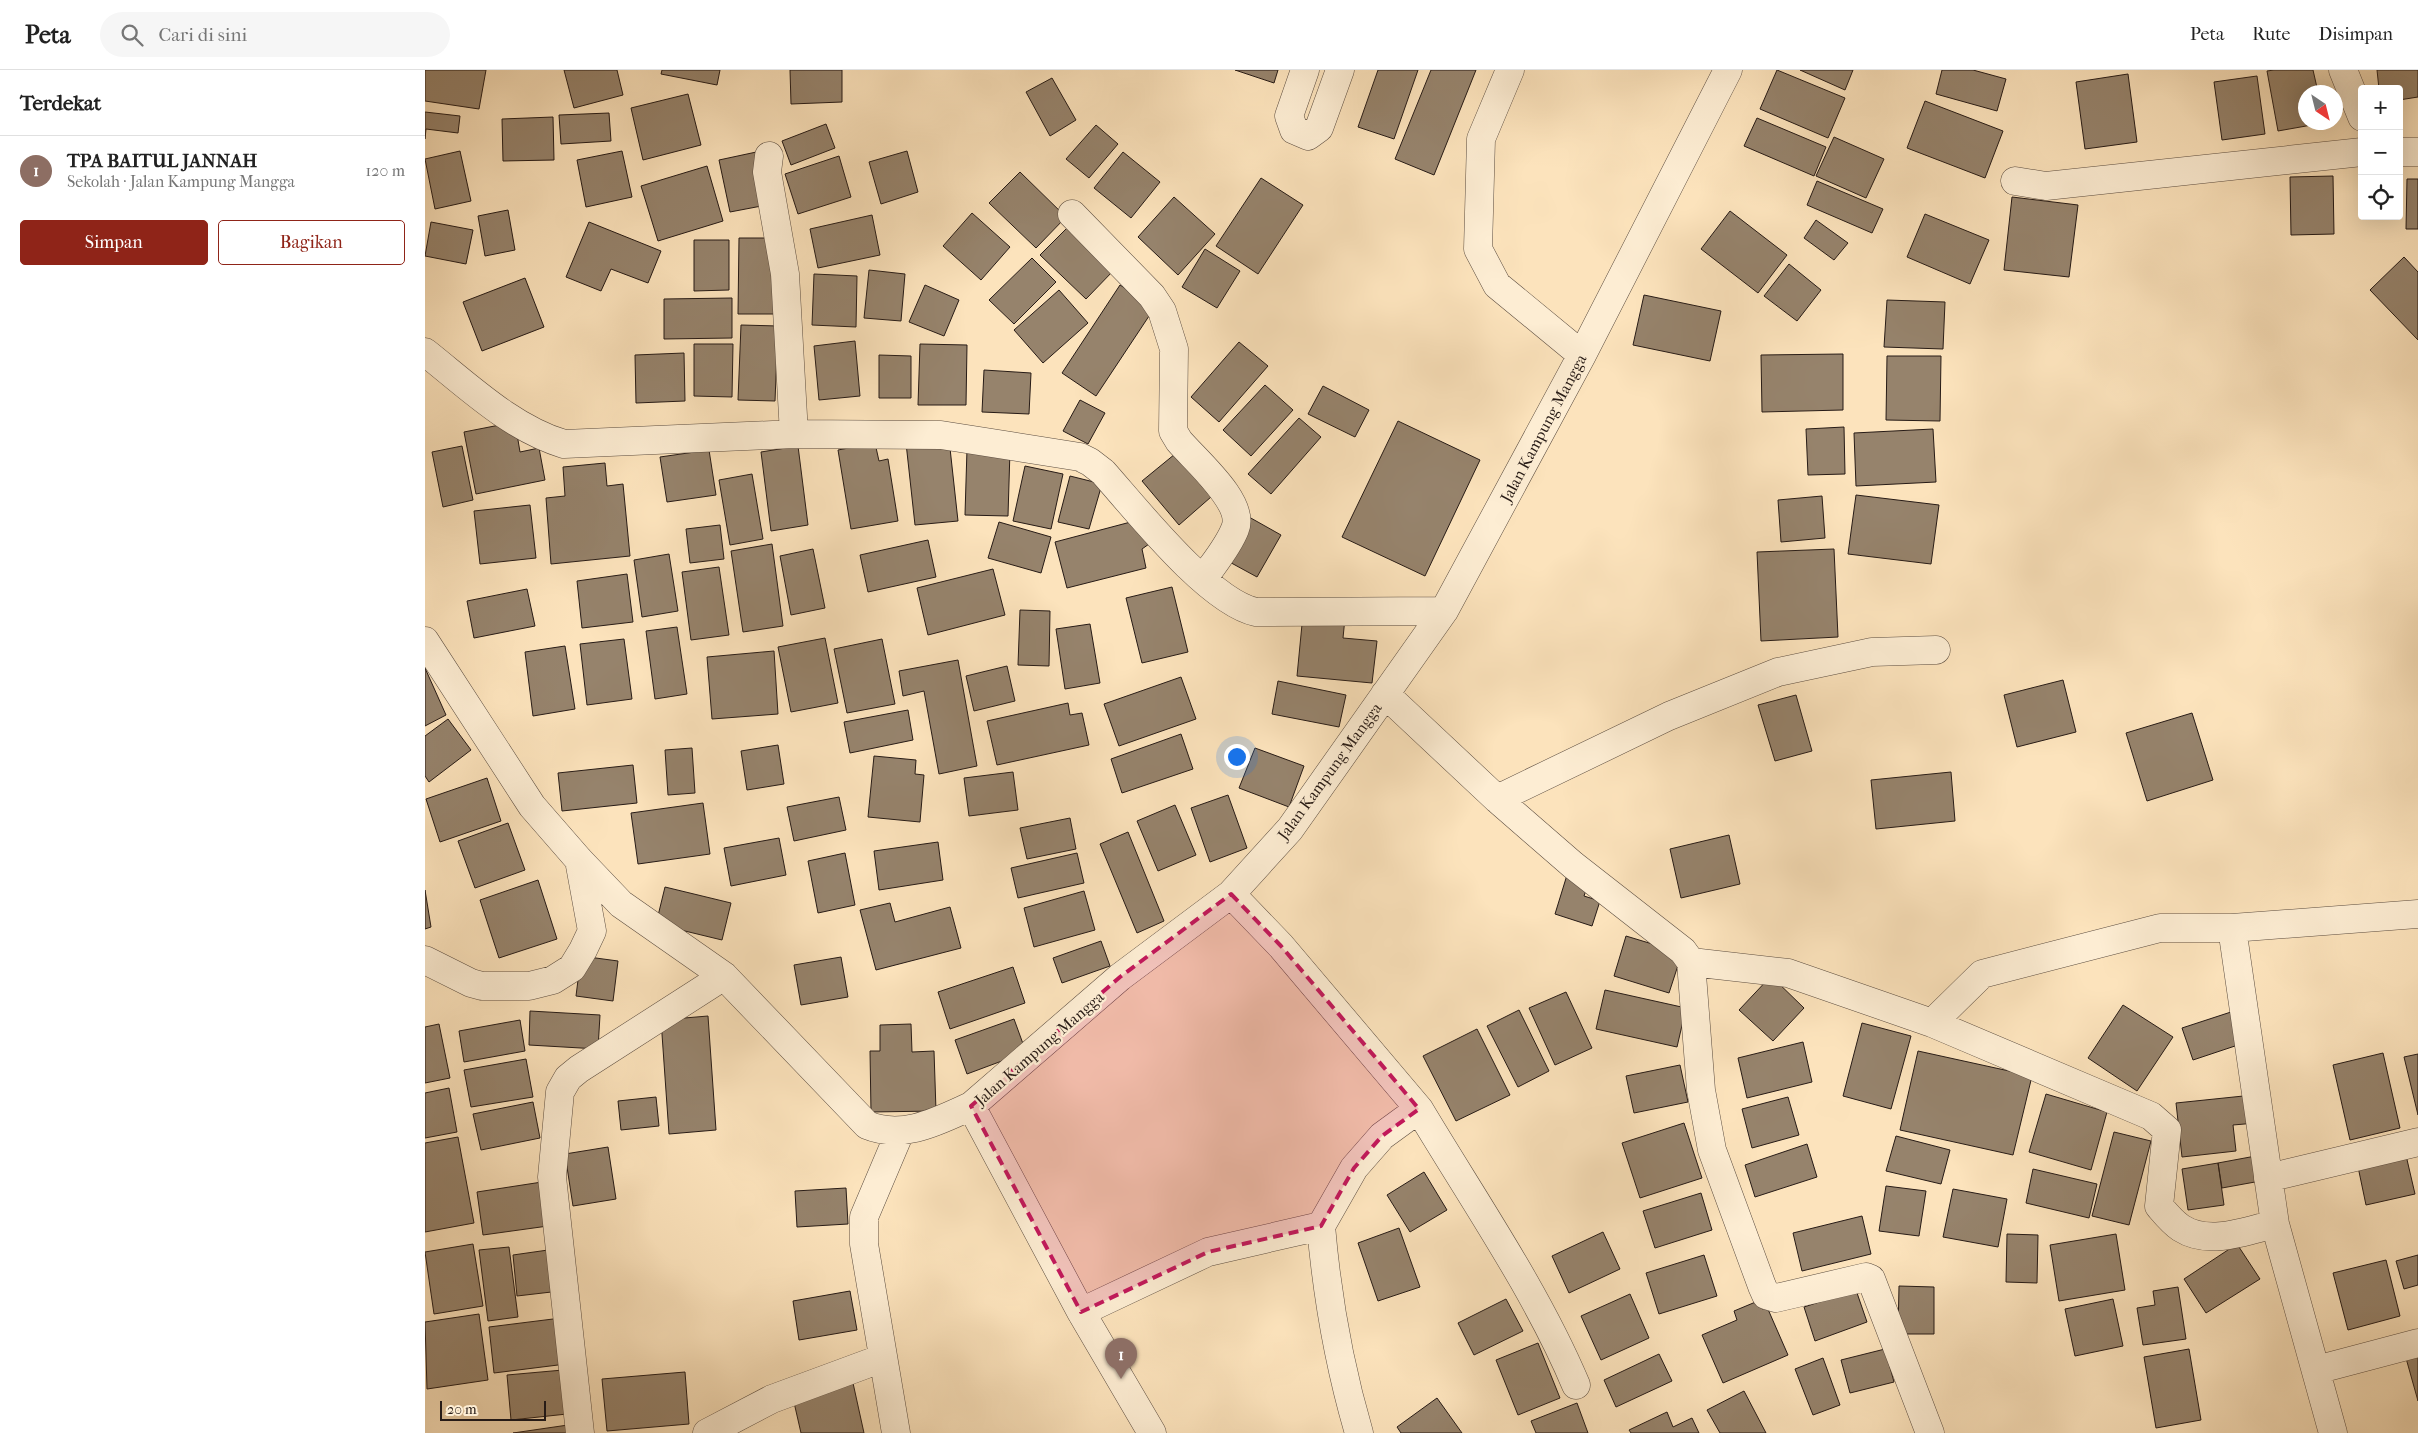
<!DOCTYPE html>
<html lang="id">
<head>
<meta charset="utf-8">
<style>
  body { margin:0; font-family:"IM FELL French Canon",serif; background:#f6f6f6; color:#222 }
  .controls { position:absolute; right:15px; top:15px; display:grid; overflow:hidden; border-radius:5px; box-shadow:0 5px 20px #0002 }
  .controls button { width:45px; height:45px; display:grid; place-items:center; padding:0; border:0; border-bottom:1px solid #e0e0e0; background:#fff; color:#222; font:25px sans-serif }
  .compass { position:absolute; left:1873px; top:15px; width:45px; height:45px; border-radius:50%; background:#fff; box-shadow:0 5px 20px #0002; rotate:145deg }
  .scale { position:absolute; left:15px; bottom:12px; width:106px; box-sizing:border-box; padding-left:5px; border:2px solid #271b16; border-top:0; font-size:14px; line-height:18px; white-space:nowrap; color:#271b16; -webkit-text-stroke:4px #fdedd3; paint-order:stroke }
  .you { position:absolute; left:811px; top:686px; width:18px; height:18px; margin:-12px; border:4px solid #fff; border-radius:50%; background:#1a73e8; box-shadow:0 0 0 8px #1a73e833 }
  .badge { display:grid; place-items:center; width:32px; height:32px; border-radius:50%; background:#8f2418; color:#fff; font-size:16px; font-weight:700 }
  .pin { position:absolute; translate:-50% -41px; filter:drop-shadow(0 1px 2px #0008) }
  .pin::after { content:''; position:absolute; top:26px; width:18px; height:15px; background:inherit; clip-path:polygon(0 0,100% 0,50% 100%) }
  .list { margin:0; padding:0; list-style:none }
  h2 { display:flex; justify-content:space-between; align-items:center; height:65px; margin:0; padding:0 20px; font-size:21px }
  h2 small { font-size:16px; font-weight:400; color:#767676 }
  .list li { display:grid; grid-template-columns:32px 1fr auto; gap:15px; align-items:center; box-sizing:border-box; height:70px; padding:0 20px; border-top:1px solid #e0e0e0 }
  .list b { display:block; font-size:19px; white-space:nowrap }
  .list p { margin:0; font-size:16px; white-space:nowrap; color:#767676 }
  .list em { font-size:16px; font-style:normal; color:#767676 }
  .actions { display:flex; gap:10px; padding:15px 20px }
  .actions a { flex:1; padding:11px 0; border:1px solid #8f2418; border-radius:5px; text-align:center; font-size:18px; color:#8f2418 }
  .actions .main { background:#8f2418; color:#fff }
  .icon { flex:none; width:28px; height:28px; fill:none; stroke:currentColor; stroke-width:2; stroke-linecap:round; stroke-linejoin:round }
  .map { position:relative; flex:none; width:1993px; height:1363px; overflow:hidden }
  header { display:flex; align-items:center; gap:30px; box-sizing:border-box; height:70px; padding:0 25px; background:#fff; border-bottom:1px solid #e0e0e0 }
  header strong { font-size:24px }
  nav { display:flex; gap:28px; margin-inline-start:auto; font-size:18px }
  .search { width:350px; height:45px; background:#f6f6f6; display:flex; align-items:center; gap:12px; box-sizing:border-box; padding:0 18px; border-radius:28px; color:#767676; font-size:19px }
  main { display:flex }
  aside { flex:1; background:#fff }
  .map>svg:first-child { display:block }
</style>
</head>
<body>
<header>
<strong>Peta</strong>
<div class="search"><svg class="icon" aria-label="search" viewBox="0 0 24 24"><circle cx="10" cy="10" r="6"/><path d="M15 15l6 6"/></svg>Cari di sini</div>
<nav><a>Peta</a><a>Rute</a><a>Disimpan</a></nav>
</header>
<main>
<aside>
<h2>Terdekat<small></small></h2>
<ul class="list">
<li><span class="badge" style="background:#8d6e63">1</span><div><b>TPA BAITUL JANNAH</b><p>Sekolah · Jalan Kampung Mangga</p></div><em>120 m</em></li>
</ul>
<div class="actions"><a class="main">Simpan</a><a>Bagikan</a></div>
</aside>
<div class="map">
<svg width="1993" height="1363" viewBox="0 0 1993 1363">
  <rect width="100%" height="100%" fill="#fce3bc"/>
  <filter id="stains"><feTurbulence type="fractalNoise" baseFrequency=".004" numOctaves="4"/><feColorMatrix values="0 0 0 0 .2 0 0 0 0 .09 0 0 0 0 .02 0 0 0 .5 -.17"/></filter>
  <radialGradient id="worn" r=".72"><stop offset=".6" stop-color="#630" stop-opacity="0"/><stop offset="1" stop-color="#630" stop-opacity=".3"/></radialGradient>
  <path fill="#96836c" stroke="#271b16" d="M0,0H61L54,39L0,31Z
    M139,0H192L198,25L149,38Z
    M237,0H295L292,15L236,4Z
    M365,0H417V32L366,34Z
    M810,0H853L849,13Z
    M953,0H993L969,69L933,57Z
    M1006,0H1051L1009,105L970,89Z
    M1352,0L1420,28L1403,68L1335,39Z
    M1375,0H1428L1420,20Z
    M1517,0H1548L1581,9L1572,41L1511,24Z
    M1849,0H1888L1893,22H1880V52L1898,53L1853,61L1842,1Z
    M1952,0H1993V27L1974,30V19H1954Z
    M1703,4L1712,72L1660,79L1651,12Z
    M1832,6L1840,64L1797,70L1789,12Z
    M627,8L651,50L625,66L601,22Z
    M263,24L276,75L218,90L206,38Z
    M1500,31L1578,61L1560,108L1482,78Z
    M0,42L35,46L33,63L1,59L0,69Z
    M184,43L186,71L136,74L134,45Z
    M128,47L129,90L78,91L77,49Z
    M1332,48L1401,77L1389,106L1319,76Z
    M401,54L410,78L366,95L357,71Z
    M671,55L693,74L664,108L641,89Z
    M1409,67L1459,89L1441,128L1391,106Z
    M35,81L46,131L10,139L0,89Z
    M197,81L207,127L161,137L152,90Z
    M336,81L347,134L305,142L294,90Z
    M482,81L493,122L456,134L444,92Z
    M698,82L735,112L706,148L669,118Z
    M414,86L426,127L373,144L360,104Z
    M282,96L298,151L233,171L216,116Z
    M595,102L641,147L611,178L564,133Z
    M1908,106L1909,164L1866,165L1865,107Z
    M836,108L878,135L833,204L791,176Z
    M1982,109H1993V159H1981Z
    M1392,111L1458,139L1447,163L1382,135Z
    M749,127L790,164L753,205L713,167Z
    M1587,127L1653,135L1644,207L1579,200Z
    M83,140L90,180L60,186L53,146Z
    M1305,141L1362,185L1333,223L1276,179Z
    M547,143L585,177L556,210L518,176Z
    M1500,144L1564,170L1545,214L1482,187Z
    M447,145L455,185L393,198L385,159Z
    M1391,150L1423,173L1409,190L1379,168Z
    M6,152L48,160L41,194L0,186Z
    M164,152L236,181L223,213L186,199L176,221L141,207Z
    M645,155L689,200L661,229L615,185Z
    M314,168H352L351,244H313Z
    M269,170H304V220L269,221Z
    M780,179L815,201L792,238L757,217Z
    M1979,187L1993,202V270L1945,220Z
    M607,188L631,212L589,254L564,230Z
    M1364,194L1396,220L1372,251L1339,226Z
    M444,200L480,204L476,251L439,248Z
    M389,204L432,206L431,257L387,255Z
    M100,208L119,257L57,281L38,232Z
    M500,215L534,230L519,266L484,252Z
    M695,215L730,237L671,326L637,303Z
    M634,220L663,253L618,293L589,260Z
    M1219,225L1296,241L1285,291L1208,275Z
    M307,228V268L239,269V229Z
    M1462,230L1520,232L1518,279L1459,277Z
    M316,255L353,256L350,331L313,330Z
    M430,271L435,326L394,330L389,276Z
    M814,272L843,296L794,352L766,327Z
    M269,274H308L307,327L269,326Z
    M495,274L542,275L541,335H493Z
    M259,283L260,331L211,333L210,285Z
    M1418,284V340L1337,342L1336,285Z
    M454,285L486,286V328H454Z
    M1462,286H1516L1515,351L1461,350Z
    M559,300L606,303L604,344L557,342Z
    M840,315L868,340L826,386L798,360Z
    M898,316L944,340L930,367L883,344Z
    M655,330L680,343L663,374L638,361Z
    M874,348L896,367L846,424L823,404Z
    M973,351L1055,390L1000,506L917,467Z
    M90,352L95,382L114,378L120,410L51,424L39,362Z
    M1419,357L1420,404L1383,405L1381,359Z
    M1508,359L1511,412L1431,416L1429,363Z
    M524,369L533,451L490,455L481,373Z
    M450,373L454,391L463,389L473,451L426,459L413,380Z
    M37,376L48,430L18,437L7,382Z
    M373,376L383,455L346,461L336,382Z
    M542,379L585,380L583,446L540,445Z
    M284,380L291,425L242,432L235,387Z
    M750,384L786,427L754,455L717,411Z
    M180,393L182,416L198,414L205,486L126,494L121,428L140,426L138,397Z
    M600,396L638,404L626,459L588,451Z
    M327,404L338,469L305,475L294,410Z
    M645,406L677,414L664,459L633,452Z
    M1431,425L1514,435L1506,494L1423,484Z
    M1397,426L1400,468L1356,472L1353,430Z
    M105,435L111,488L55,494L49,441Z
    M824,447L856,465L832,507L799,489Z
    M717,449L724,474L717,479L721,498L642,518L630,472Z
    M574,452L626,467L616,503L563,488Z
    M295,455L299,489L265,493L261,459Z
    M503,470L511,507L443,522L435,485Z
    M347,474L358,556L318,562L306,481Z
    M388,479L400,538L366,545L355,486Z
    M1409,479L1413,567L1336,571L1332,482Z
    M244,484L253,541L217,547L209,490Z
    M294,497L304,565L266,570L257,502Z
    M568,499L580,545L503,565L492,518Z
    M202,504L208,552L157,558L152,511Z
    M747,517L763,582L717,593L701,528Z
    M102,519L110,556L49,568L42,531Z
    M595,540L625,541L624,596L593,595Z
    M878,544L920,548L918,568L952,571L947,613L872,606Z
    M665,554L675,613L640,619L631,559Z
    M252,557L262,624L230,629L221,561Z
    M400,568L413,633L366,642L353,577Z
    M199,569L207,629L162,635L155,574Z
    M457,569L470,634L422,643L409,579Z
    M140,576L150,639L108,646L100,582Z
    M349,581L353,644L287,649L282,587Z
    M533,590L552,696L514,704L499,621L478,626L474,601Z
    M582,596L590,631L549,641L541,606Z
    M0,598L21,645L0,656Z
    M756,607L771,649L694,676L679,634Z
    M1638,610L1651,662L1592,677L1579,625Z
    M853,611L921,625L914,657L847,644Z
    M1371,625L1387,681L1350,691L1333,635Z
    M643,633L645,645L657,643L664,675L572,695L562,651Z
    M483,640L488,670L425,683L419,652Z
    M1767,643L1788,710L1722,731L1701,663Z
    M23,649L46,680L4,712L0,706V666Z
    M756,664L768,699L697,723L686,689Z
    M353,675L359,714L322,720L316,681Z
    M267,678L270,723L243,725L240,680Z
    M830,678L879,696L864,737L814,718Z
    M449,686L491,690L490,704L499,705L495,752L443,747Z
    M208,695L212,733L137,741L133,703Z
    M588,702L593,740L544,746L539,708Z
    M1526,702L1530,751L1451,759L1446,710Z
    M62,708L76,751L15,772L1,729Z
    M803,725L822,778L785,792L766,738Z
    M414,727L421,760L369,771L362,737Z
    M278,733L285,784L213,794L206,743Z
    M750,735L771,785L733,801L712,751Z
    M645,748L651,779L602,789L595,758Z
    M83,753L100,800L50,818L33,771Z
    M703,762L739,851L712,863L675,774Z
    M1304,765L1315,814L1256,828L1245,779Z
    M354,768L361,805L306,816L299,778Z
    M513,772L518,810L454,820L449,781Z
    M420,783L430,835L393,843L383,791Z
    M652,783L659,813L593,828L586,798Z
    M1142,805L1164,812L1159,826L1175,831L1167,856L1130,844Z
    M113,810L132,869L74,888L55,830Z
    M240,817L306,833L297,870L231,854Z
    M0,820L6,857L0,859Z
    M659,821L670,860L609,877L599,838Z
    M465,833L470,852L525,837L536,878L451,900L435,840Z
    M1201,866L1257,883L1244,923L1189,906Z
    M676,871L685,896L637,913L628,888Z
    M156,886L193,891L188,931L151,926Z
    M416,887L423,927L376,935L369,895Z
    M588,897L600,933L525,959L513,922Z
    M1346,906L1379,938L1348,971L1314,940Z
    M1180,920L1261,938L1252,977L1171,959Z
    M1141,922L1167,978L1130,995L1104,938Z
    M1698,935L1748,967L1712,1021L1663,988Z
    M1094,940L1124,1001L1093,1017L1062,956Z
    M105,941L175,945L173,979L104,975Z
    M1809,941L1819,973L1768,990L1757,958Z
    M283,946L291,1060L244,1064L236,950Z
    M589,949L601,982L542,1004L530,970Z
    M95,950L100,981L39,992L34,961Z
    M1437,953L1486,966L1466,1039L1418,1026Z
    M14,954L25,1008L0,1013V957Z
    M486,954L487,982L509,981L511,1041L446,1042L445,981H455V955Z
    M1052,959L1085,1025L1031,1051L998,986Z
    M1378,972L1387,1012L1322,1028L1313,988Z
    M1493,981L1607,1006L1588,1085L1475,1060Z
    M1958,983L1975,1058L1925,1070L1908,995Z
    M1993,984V1045L1979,987Z
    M101,989L108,1027L46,1037L39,1000Z
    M1255,995L1263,1032L1209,1043L1201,1006Z
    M24,1018L32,1062L0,1068V1023Z
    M1621,1024L1682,1042L1666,1100L1604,1082Z
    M1828,1025L1831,1053L1808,1055L1811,1081L1757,1087L1751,1033Z
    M231,1027L234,1056L196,1060L193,1031Z
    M1363,1027L1374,1065L1327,1078L1317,1039Z
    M108,1032L115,1068L56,1080L48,1044Z
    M1259,1053L1277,1108L1215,1128L1197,1073Z
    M1689,1062L1726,1071L1704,1155L1667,1146Z
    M1471,1066L1525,1080L1516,1114L1461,1101Z
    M33,1067L49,1153L0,1162V1073Z
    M1382,1074L1392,1107L1330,1127L1320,1095Z
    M183,1077L191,1129L148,1136L140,1084Z
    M1980,1081L1990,1124L1941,1135L1932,1092Z
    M1836,1085L1841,1110L1797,1118L1793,1093Z
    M1793,1093L1799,1135L1763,1140L1757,1099Z
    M1608,1099L1672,1114L1664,1148L1601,1133Z
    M999,1102L1022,1140L985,1162L962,1125Z
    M117,1112L123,1156L58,1165L52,1122Z
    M1461,1116L1501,1121L1494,1166L1454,1161Z
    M421,1118L423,1154L372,1157L370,1121Z
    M1528,1119L1582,1129L1573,1177L1518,1167Z
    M1276,1123L1287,1160L1230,1178L1218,1141Z
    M1437,1146L1446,1184L1377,1201L1368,1163Z
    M974,1158L995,1217L953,1231L933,1173Z
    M1178,1162L1195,1199L1144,1223L1127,1186Z
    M1582,1164L1613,1165L1612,1213L1581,1212Z
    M1691,1164L1700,1220L1634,1231L1625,1175Z
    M48,1174L58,1236L9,1244L0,1182Z
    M1812,1174L1835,1209L1781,1243L1759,1209Z
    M84,1177L93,1247L63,1251L54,1180Z
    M130,1179L135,1221L92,1226L88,1185Z
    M1279,1185L1292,1226L1234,1244L1221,1203Z
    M1993,1185V1215L1979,1219L1971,1191Z
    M1961,1190L1975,1246L1923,1260L1908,1203Z
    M1474,1216L1509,1217V1264H1473Z
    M1753,1217L1761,1269L1718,1275L1712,1238L1730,1235L1728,1221Z
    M1431,1220L1442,1252L1390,1271L1379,1237Z
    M425,1221L432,1260L374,1270L368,1231Z
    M1205,1224L1224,1268L1176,1290L1156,1246Z
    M1081,1229L1098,1261L1049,1285L1033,1253Z
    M1688,1229L1698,1276L1650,1286L1640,1239Z
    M1333,1231L1337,1239L1342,1237L1363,1285L1298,1313L1277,1265L1312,1250L1309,1241Z
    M54,1244L63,1310L2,1319L0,1252Z
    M136,1248L141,1294L69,1303L64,1257Z
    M1113,1273L1135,1328L1093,1345L1071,1290Z
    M1993,1277V1331L1979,1281Z
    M1460,1279L1469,1312L1425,1323L1416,1290Z
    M1764,1279L1776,1350L1731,1358L1719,1287Z
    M1234,1284L1247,1311L1191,1337L1179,1310Z
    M1398,1288L1415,1335L1388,1345L1370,1299Z
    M138,1300L142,1344L86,1350L82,1305Z
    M260,1302L264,1354L182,1361L177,1309Z
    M428,1313L439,1363H376L368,1328Z
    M1319,1321L1341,1363H1295L1282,1340Z
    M1012,1328L1037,1363H976L972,1357Z
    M1152,1333L1163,1363H1111L1106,1351Z
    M1242,1342L1248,1357L1267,1348L1274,1363H1206L1204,1360Z
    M143,1355L144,1363H88Z"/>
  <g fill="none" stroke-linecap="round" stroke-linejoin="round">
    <g stroke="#5c4d40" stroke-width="29">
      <path id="minor" d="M880,0L864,46L869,60L883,66L894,58L915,0
        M1085,0L1056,69L1053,179L1072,215L1157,285
        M1918,0L1937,47
        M1974,82H1993
        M344,86L342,102L360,204L369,364
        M1590,111L1621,116L1937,82
        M647,144L727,226L737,241L749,279L748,361L754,371C771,391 821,433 810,459C803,477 789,493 778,509
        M0,282C43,316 86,358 139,374L369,364L516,365L655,387L665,392L678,402C711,439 784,532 831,542L1019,541
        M0,571L107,736L154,790L196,834L299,906L442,1055C478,1070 513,1051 546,1036
        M960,624L1072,729L1148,795L1258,881L1266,892L1363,903L1507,953L1557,904L1735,858H1807
        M1072,729L1244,646L1353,602L1447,582L1511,580
        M0,890L46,913L57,916H104L128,910L147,898L158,880L167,861L154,790
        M1266,892L1276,1020L1287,1080L1337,1216L1341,1225L1351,1228L1441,1207L1446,1209L1505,1363
        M1507,953L1726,1046L1742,1060L1734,1136C1740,1143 1747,1152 1756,1158C1784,1176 1821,1161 1850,1154
        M994,1039C1047,1128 1111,1220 1151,1315
        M1843,1108L1993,1072
        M896,1156C902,1226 914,1295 934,1363
        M656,1242L783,1182L896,1156L929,1098L957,1066L994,1039L856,876L806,824
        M1891,1300L1993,1273
        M155,1363L127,1107L135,1022L143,1008L154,999L299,906
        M282,1363L347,1329L458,1288
        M471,1363L439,1174V1147L475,1062
        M727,1363L656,1242L546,1036L695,907L806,824L865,759L1019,541L1157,285L1303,0
        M1908,1363L1850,1154L1807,858L1993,844"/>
    </g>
    <use href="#minor" stroke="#fdedd3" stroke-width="28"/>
  </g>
  <path fill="#c2185b" fill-opacity="0.2" stroke="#c2185b" stroke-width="4" stroke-dasharray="10 6" stroke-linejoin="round" d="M806,824L856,876L994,1039L957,1066L929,1098L896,1156L783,1182L656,1242L546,1036L695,907Z"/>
  <g text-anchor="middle" stroke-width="4.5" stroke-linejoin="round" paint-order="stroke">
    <g font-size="16" fill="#271b16" stroke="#fdedd3">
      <text transform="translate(1118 358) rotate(-62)" y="6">Jalan Kampung Mangga</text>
      <text transform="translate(904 701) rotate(-54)" y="6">Jalan Kampung Mangga</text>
      <text transform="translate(614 978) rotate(-41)" y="6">Jalan Kampung Mangga</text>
    </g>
  </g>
  <rect width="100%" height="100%" filter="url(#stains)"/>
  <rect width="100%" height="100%" fill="url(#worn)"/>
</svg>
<div class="controls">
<button>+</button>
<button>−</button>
<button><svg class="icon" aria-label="locate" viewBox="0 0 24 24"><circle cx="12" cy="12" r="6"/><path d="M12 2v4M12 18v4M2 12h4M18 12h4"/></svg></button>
</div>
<svg class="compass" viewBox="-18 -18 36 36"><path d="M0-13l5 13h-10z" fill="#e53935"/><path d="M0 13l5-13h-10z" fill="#767676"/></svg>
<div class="scale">20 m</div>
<div class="you"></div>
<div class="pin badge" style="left:696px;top:1309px;background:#8d6e63">1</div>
</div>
</main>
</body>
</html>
